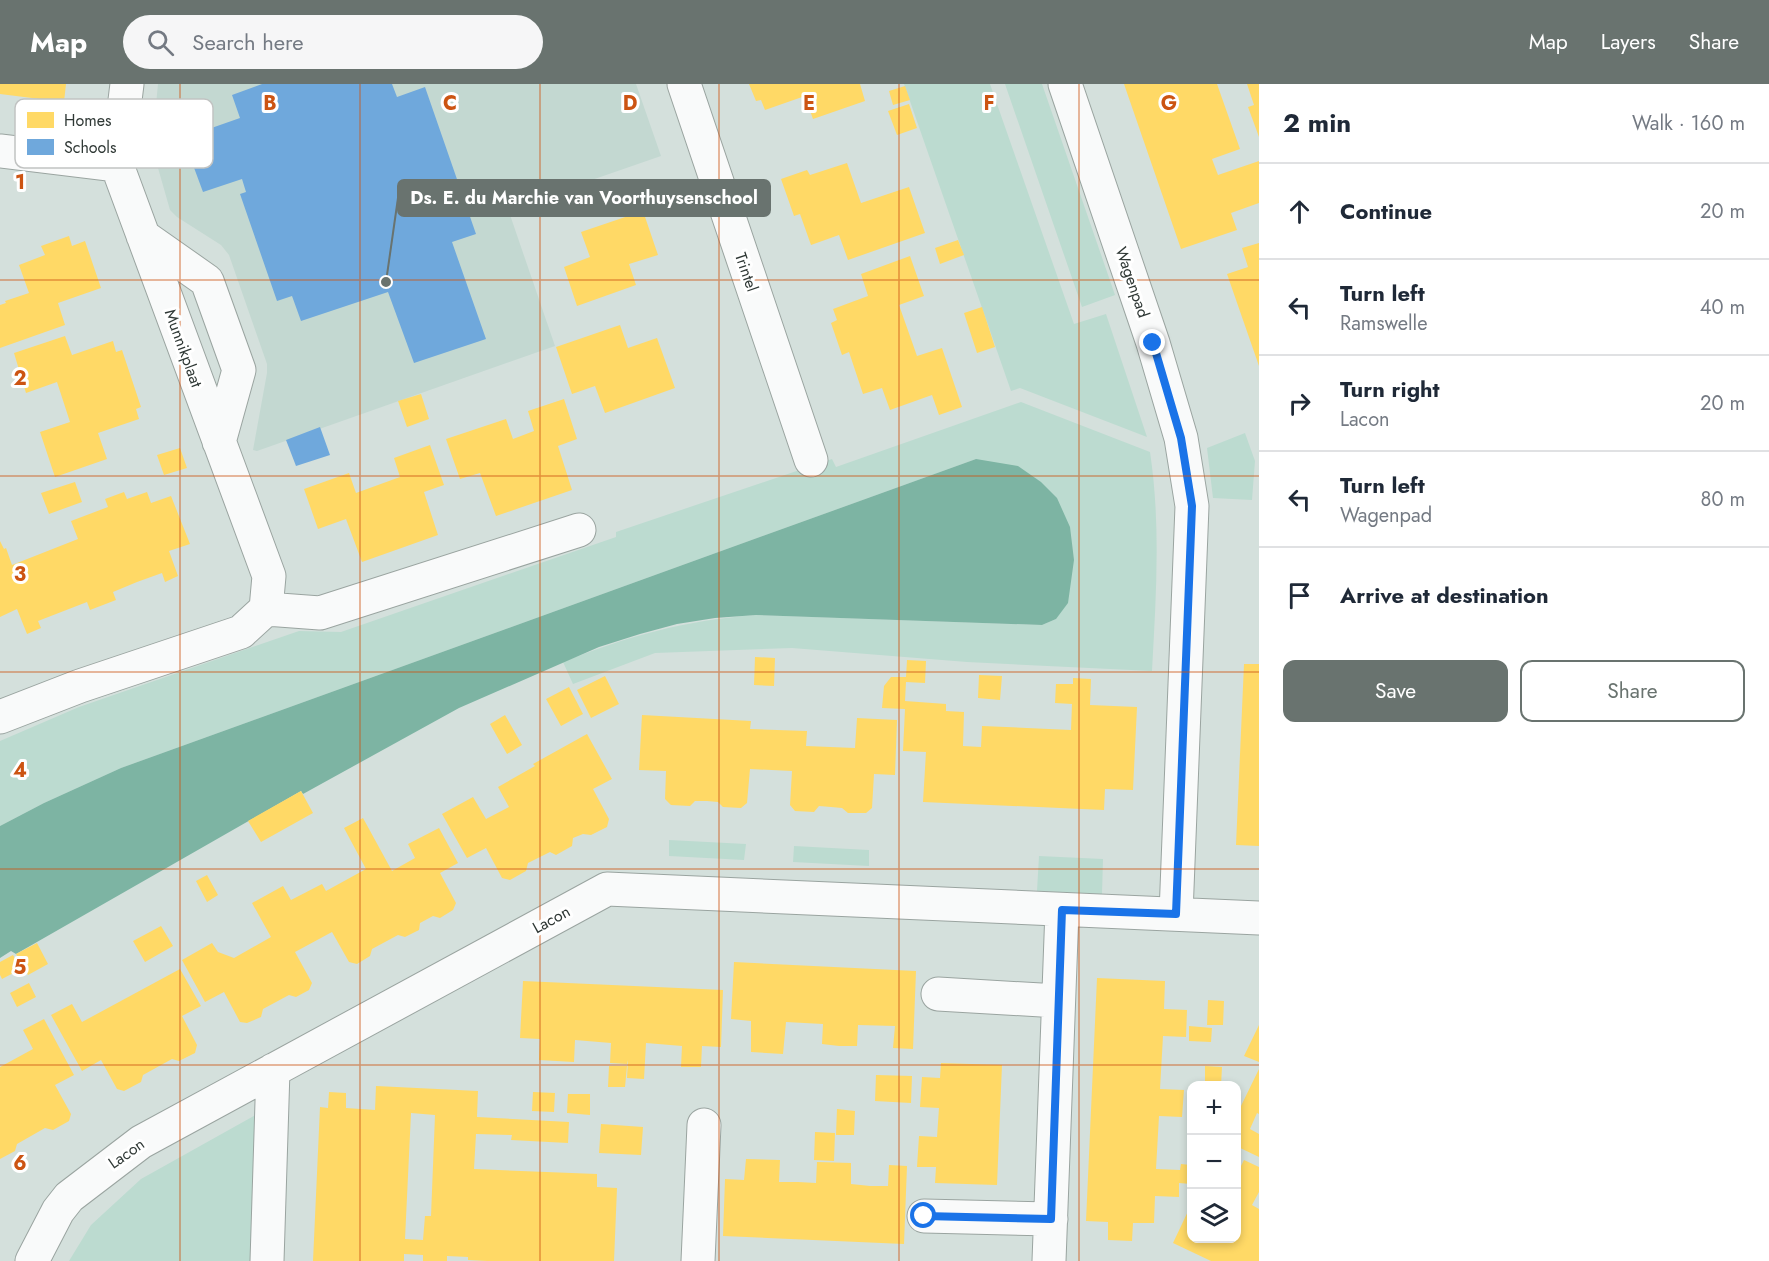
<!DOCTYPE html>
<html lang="en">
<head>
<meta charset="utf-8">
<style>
  body { margin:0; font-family:Jost,sans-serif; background:#f6f6f7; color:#1f2937 }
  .controls { position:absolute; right:18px; bottom:18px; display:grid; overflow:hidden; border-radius:12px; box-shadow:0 3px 9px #0003 }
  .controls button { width:54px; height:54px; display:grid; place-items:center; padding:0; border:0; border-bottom:2px solid #e0e1e3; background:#fff; color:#1f2937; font:30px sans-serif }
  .stop { position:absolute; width:18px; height:18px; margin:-14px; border:4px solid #1a73e8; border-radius:50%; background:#fff }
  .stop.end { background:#1a73e8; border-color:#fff; box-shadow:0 2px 6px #0008 }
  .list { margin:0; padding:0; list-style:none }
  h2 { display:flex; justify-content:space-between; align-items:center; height:78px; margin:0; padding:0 24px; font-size:26px }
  h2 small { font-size:20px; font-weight:400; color:#747a83 }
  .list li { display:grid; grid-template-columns:39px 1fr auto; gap:18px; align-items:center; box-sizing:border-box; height:96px; padding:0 24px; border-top:2px solid #e0e1e3 }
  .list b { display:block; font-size:22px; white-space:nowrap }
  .list p { margin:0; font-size:20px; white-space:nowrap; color:#747a83 }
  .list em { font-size:20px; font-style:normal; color:#747a83 }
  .actions { display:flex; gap:12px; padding:18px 24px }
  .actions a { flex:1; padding:14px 0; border:2px solid #69736f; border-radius:12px; text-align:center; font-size:21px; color:#69736f }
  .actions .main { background:#69736f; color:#fff }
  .icon { flex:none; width:33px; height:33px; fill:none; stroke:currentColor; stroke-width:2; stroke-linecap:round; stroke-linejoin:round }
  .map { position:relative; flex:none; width:1259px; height:1177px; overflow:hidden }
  header { display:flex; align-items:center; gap:36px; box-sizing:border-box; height:84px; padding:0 30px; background:#69736f; color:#fff }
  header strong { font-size:28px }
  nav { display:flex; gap:33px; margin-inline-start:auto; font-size:21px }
  .search { width:420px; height:54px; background:#f6f6f7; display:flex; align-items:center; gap:15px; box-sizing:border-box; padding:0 21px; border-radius:33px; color:#747a83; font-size:22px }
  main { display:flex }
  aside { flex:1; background:#fff }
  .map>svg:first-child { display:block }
</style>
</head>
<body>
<header>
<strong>Map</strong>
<div class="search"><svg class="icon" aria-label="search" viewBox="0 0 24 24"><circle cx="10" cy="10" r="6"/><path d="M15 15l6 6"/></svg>Search here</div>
<nav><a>Map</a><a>Layers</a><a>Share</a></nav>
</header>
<main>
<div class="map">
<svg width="1259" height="1177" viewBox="0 0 1259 1177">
  <rect width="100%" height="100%" fill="#d4e0dc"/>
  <path fill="#c3d8d1" d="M158,0H636L661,72L508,125L555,262L257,367L253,366L267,289V280L229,171L221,161L177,133L170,126L154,70L153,51Z"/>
  <path fill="#bcdbd0" d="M904,0H990L1074,240L1106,230L1147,353L1020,304L1011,307Z
    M1005,0H1042L1115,211L1082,223Z
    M1021,318L1150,368C1161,441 1156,514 1152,587L967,578L792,564L655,569L573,600L563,578C628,552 686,536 756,531L1042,541L1056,535L976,375L121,684L44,719L0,742V657L79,623L299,547L341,548L616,453V448L832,375L836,383Z
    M1245,349L1255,377L1252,416L1213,414L1207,364Z
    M669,756L746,760L744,776L669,772Z
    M794,762L869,766V782L793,778Z
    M1039,772L1103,775L1102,810L1037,807Z
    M261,1028L255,1177H69L91,1141L141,1095Z"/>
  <path fill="#7db4a3" d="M976,375L1018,382L1041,398L1057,414L1070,443L1074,476L1068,519L1056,535L1042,541L756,531L715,534L677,540L640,550L599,563L459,624L303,710L301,707L16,870L11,867L0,874V742L44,719L121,684Z"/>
  <path fill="#ffd966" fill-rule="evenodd" d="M0,0H66L64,18L0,10Z
    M749,0H860L865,17L813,35L805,12L765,26L761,16L756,17Z
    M1124,0H1217L1240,65L1212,75L1218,91L1259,77V119L1231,129L1237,146L1181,165Z
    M1247,0H1259V53L1248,23L1254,21Z
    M905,2L910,16L893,21L889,7Z
    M909,20L917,44L897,51L888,27Z
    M847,79L861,119L909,103L925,149L848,176L839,151L811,161L800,130L794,132L781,95L807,86L810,91Z
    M643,127L658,171L629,180L636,201L577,222L564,183L590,173L581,148Z
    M69,152L72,162L85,157L101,204L58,219L65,241L0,264V221L6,219L5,217L29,209L19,181L45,171L41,162Z
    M958,156L964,171L940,180L935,164Z
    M1259,159V282L1227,190L1248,183L1242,164Z
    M910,172L924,212L899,221L917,272L942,264L962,323L939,331L932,311L890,326L882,304L863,310L849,268L842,271L831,239L837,236L833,225L868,212L861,190Z
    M982,223L995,263L977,269L964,229Z
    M620,241L628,264L657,254L675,304L605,329L595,302L572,310L556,263Z
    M65,252L72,271L113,257L116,268L122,266L141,323L136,325L139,335L98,349L107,375L55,393L40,348L70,338L57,298L26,309L14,269Z
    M421,310L429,335L407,343L398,317Z
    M564,315L577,355L558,362L572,406L496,432L480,389L460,395L446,355L506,335L513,355L534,347L528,327Z
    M430,361L444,401L424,408L438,451L362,478L346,435L318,445L304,405L349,389L356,409L400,393L394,374Z
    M180,364L187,384L164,391L157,371Z
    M75,398L82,418L49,430L41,409Z
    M124,408L127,415L147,408L151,419L171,412L190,460L169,467L178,492L165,498L162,489L137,498L113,508L116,516L90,526L87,518L38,537L41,544L27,550L17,525L0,533V457L4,465L6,464L12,481L78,455L71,437L108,423L105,415Z
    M755,573L775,574L774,602L754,601Z
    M907,576L926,577L925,599L906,598L905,617L946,620V627L964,628L963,662L981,663L982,642L1071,646L1072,620L1055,619L1056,600H1073V594L1091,595L1090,621L1137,623L1133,706L1105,705L1104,726L923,718L926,668L903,667L905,625L882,624L884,602L891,593H906Z
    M1244,580H1259V762L1236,761Z
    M979,591L1002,592L1000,616L978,614Z
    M605,592L619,620L591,634L577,606Z
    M569,603L583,630L561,642L546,615Z
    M505,631L522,661L507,670L490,640Z
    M642,631L751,637L750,645L807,647L806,662L855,664L857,634L897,636L895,691L874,690L872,724L866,729H848L842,724L831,723L819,722L814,728L795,727L790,721L792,687L750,685L747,719L741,724L723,723L718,718L707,717H695L690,722L671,721L665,715L666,687L639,686Z
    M587,650L612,695L593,705L609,735L607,743L591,751L583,750L573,754L572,762L556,771L550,768L528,779L526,787L510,796L502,794L486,764L467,774L442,730L473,713L486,735L509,723L498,703L535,682L533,680Z
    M301,707L313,729L261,758L248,737Z
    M363,734L392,787L415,774L408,760L439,744L458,779L440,789L456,819L453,826L440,834L433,832L420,839L419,846L405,853L398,851L372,865L370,872L357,880L349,878L332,848L295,868L312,899L309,906L296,913L289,911L263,925L261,933L247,939L240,938L224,908L205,918L182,876L212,859L218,868L234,874L271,853L252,819L283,802L291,816L322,800L326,807L366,785L344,744Z
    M207,791L218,811L207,818L196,797Z
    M161,842L173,862L145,878L133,857Z
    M37,859L48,880L28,891L16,870Z
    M13,871L21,885L2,895L0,891V878Z
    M734,878L916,887L913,965L893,964L895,942L858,941L857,962H839L822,960L823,940L786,938L783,970L751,968V937L731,935Z
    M180,885L201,922L182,932L197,961L195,969L179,977L172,975L143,991L141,998L124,1007L117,1005L101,976L82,987L51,931L72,920L82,938Z
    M1097,894L1165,897L1164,925L1187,926L1186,953L1163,952L1160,1005L1184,1006L1182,1033L1159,1032L1156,1085L1180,1086L1181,1080L1191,1081V1100L1179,1099V1113L1155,1112L1154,1139H1133L1132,1157L1108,1156V1138L1086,1137Z
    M523,897L723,906L721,963L702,962L701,983H681L682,962L646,959L644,995L627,994L628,976L627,980L610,979L611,959L575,956L574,978L539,976L540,955L520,954Z
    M29,899L36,913L17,923L10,909Z
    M1208,916L1224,917L1223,941H1207Z
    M44,935L74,991L55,1001L71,1030L69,1037L53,1046L45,1044L17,1060L15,1067L0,1075V983L33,965L23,946Z
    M1259,941V978L1244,972Z
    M1189,942L1212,944L1211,958L1189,957Z
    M941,979L1002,981L997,1101L935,1099L936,1083H917L919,1052L937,1053L939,1024L920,1023L922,993L940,994Z
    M609,982H627L625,1003H608Z
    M1205,982L1222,983L1221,1002H1205Z
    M1259,985V1030L1257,1029L1250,1045L1259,1050V1073L1236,1062V1019L1241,1022Z
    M876,991L912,992L911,1019L875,1017Z
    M376,1002L478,1007L477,1033L569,1038L568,1059L511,1056L512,1051L476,1050L474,1085L597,1090V1103L617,1104L614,1177H487L468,1176V1173L447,1172V1177H423V1171L404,1170V1177H313L320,1023L328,1024L329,1008L346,1009V1024L375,1026ZM411,1029L435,1031L431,1132H425L423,1156L405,1155Z
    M533,1008L555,1009L554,1028L532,1027Z
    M568,1010H590V1031L567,1029Z
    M837,1025L855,1027L854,1051H836Z
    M601,1040L643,1043L641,1071L599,1069Z
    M815,1048L835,1049L834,1077L814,1076Z
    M746,1075L780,1076L779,1098H798L816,1099L817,1078L851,1079V1100L870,1102H888L889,1081L907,1082L904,1160L723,1152L725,1095L744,1096Z
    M1244,1076L1259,1083V1108L1252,1121L1259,1125V1177H1211L1173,1159L1191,1121V1155L1236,1154V1092Z"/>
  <path fill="#6fa8dc" d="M262,0H392L397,13L425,3L476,150L452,158L486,255L414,279L388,208L301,237L292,212L277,217L240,110L246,108L242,95L203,108L183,54L240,34L232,11Z
    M320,343L330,371L296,382L286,356Z"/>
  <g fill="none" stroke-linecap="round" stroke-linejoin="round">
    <g stroke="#9aa4a0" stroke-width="35">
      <path id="minor" d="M684,0L811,376
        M1065,0L1153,259L1181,354L1192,422L1176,830
        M0,67L117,81
        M143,152L207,197L239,286L219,358
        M266,525L320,529L579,446
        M0,633L80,602L241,548L266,525L269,492L117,81L127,0
        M938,910L1058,917
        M924,1132L1051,1135
        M32,1177L58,1127L69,1113L141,1058L607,805L1259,834
        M267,1177L273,986
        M698,1177L704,1041
        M1049,1177L1062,826"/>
    </g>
    <use href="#minor" stroke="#f9fafa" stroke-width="33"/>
  </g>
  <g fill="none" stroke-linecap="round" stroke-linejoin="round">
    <path stroke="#1a73e8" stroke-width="8" d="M924,1132L1051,1135L1062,826L1176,830L1192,422L1181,354L1153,259"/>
  </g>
  <path fill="none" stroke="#cc5412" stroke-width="1.5" stroke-opacity="0.55" d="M180,0V1177M360,0V1177M540,0V1177M719,0V1177M899,0V1177M1079,0V1177M0,196H1259M0,392H1259M0,588H1259M0,785H1259M0,981H1259"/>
  <g text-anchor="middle" stroke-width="6" stroke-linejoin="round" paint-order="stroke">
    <g font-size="16" fill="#2f3835" stroke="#fff">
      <text transform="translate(747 188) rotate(71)" y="6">Trintel</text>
      <text transform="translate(1133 198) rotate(71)" y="6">Wagenpad</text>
      <text transform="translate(184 264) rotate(70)" y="6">Munnikplaat</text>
      <text transform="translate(551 835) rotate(-29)" y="6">Lacon</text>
      <text transform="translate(126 1069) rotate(-35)" y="6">Lacon</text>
    </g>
  </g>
  <rect x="15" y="15" width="198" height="69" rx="9" fill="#fff" stroke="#c1c3c2" stroke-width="1.5"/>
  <rect x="27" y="28" width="27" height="16" fill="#ffd966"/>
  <rect x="27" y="55" width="27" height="16" fill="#6fa8dc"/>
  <g font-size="16" fill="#2f3835">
    <text x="64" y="42">Homes</text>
    <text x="64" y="69">Schools</text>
  </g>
  <g font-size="20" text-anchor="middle" font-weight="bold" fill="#cc5412" stroke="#fff" stroke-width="6" stroke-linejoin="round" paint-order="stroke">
    <text x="270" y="26">B</text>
    <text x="450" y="26">C</text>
    <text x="630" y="26">D</text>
    <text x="809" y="26">E</text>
    <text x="989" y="26">F</text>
    <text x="1169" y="26">G</text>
    <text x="20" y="105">1</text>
    <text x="20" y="301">2</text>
    <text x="20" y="497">3</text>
    <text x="20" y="693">4</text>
    <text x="20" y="890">5</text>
    <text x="20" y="1086">6</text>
  </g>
  <path fill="none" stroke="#69736f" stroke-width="2" d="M386 198L398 114"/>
  <circle fill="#69736f" stroke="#fff" stroke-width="2" cx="386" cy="198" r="6"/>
  <rect fill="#69736f" stroke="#69736f" stroke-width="2" x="398" y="96" width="372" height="36" rx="6"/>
  <g font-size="18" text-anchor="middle" font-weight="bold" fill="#fff">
    <text x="584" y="120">Ds. E. du Marchie van Voorthuysenschool</text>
  </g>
</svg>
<div class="controls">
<button>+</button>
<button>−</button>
<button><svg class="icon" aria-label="layers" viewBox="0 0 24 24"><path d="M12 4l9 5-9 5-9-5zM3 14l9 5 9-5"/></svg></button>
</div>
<div class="stop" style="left:924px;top:1132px"></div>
<div class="stop end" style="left:1153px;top:259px"></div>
</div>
<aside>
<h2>2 min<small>Walk · 160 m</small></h2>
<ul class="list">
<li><svg class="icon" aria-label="ahead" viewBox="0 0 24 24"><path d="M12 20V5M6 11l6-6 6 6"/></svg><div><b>Continue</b></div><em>20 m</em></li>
<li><svg class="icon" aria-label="left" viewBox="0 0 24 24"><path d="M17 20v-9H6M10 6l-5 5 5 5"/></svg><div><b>Turn left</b><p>Ramswelle</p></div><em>40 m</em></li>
<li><svg class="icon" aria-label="right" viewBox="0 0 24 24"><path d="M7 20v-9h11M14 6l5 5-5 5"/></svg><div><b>Turn right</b><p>Lacon</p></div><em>20 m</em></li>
<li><svg class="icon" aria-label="left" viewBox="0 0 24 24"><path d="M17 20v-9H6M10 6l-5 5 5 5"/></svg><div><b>Turn left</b><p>Wagenpad</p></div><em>80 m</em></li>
<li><svg class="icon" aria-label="arrive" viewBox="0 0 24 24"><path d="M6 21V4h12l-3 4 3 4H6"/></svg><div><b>Arrive at destination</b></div></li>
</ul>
<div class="actions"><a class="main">Save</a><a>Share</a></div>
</aside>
</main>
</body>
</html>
